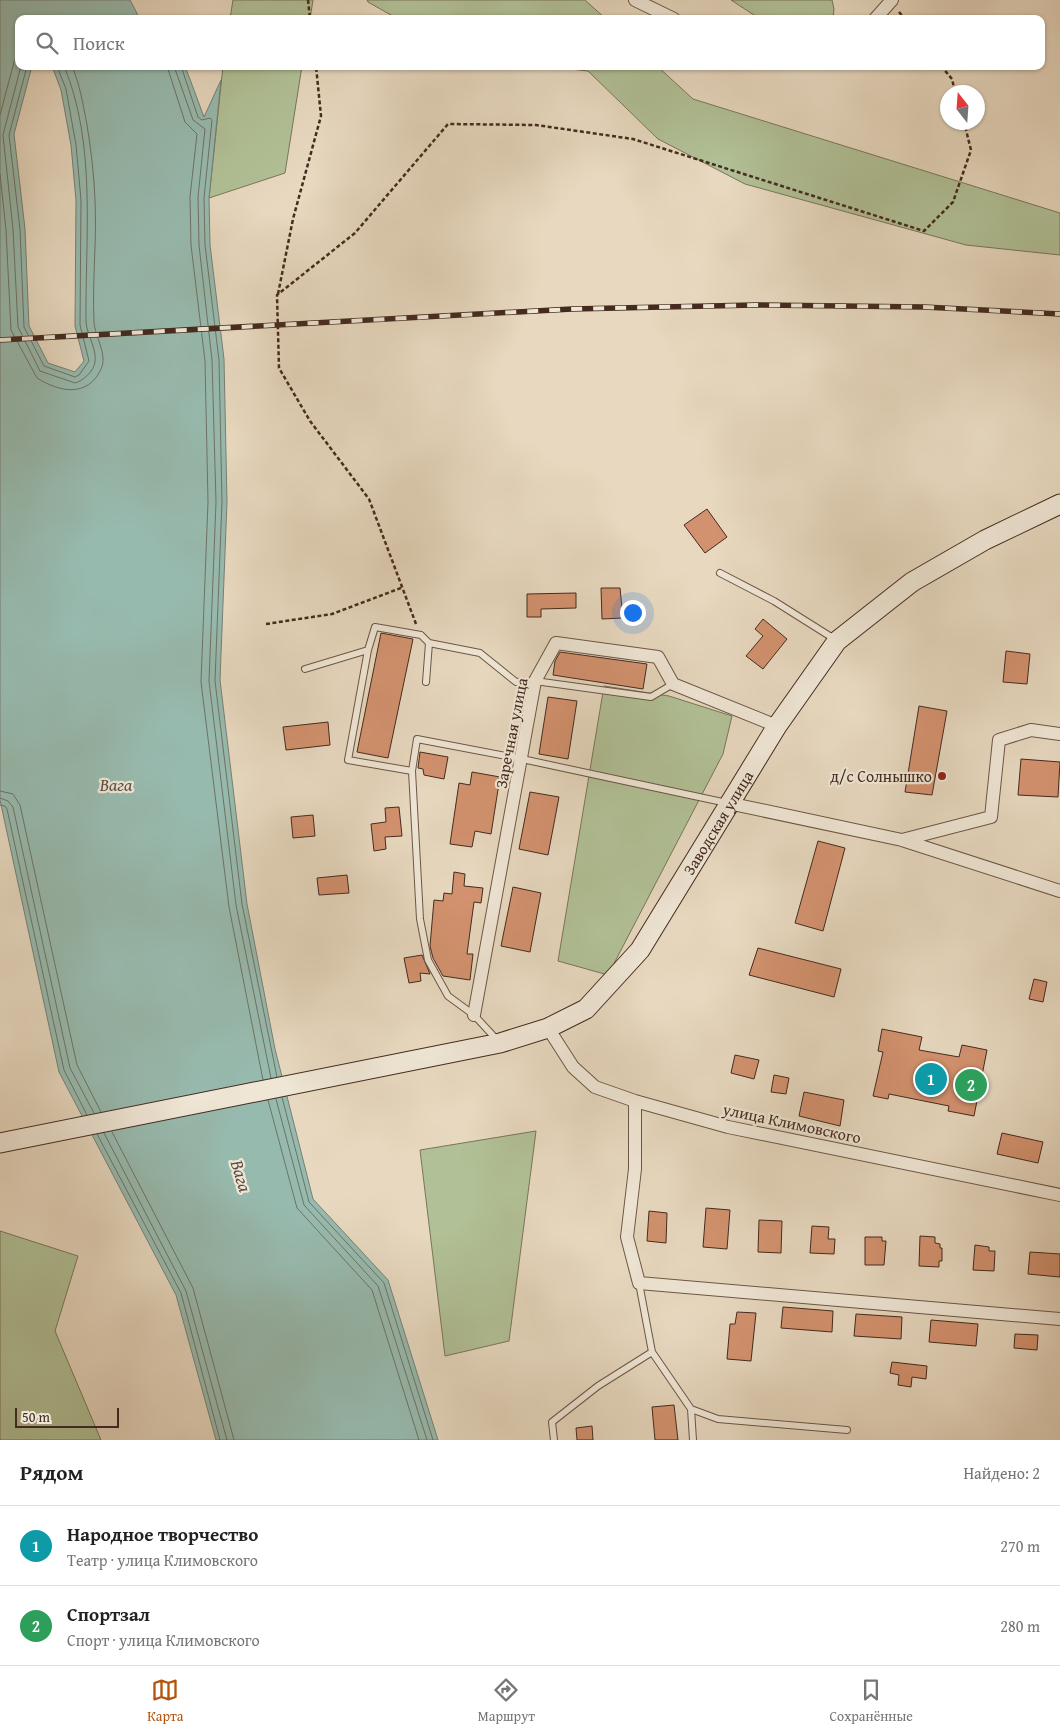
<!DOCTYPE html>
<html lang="ru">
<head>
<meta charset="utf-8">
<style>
  body { margin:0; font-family:"Gentium Book Plus",serif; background:#f2f2f2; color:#202124 }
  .compass { position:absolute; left:940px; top:85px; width:45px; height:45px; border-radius:50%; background:#fff; box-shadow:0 1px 4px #0004; rotate:343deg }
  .scale { position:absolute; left:15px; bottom:12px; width:104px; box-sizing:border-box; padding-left:5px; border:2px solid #442a1f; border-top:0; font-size:14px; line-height:18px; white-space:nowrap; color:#442a1f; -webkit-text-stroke:4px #efe6d5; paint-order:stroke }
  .you { position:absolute; left:632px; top:612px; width:18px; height:18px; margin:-12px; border:4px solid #fff; border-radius:50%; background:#1a73e8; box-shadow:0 0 0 8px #1a73e833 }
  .badge { display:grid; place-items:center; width:32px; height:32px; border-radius:50%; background:#b45309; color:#fff; font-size:16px; font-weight:700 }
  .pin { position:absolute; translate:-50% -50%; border:2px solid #fff; box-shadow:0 1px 5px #0006 }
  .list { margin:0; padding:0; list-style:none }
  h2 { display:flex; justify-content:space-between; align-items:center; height:65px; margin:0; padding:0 20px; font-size:21px }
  h2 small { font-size:16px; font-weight:400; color:#757577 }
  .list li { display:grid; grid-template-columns:32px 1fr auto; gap:15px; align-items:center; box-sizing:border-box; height:80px; padding:0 20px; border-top:1px solid #e0e0e0 }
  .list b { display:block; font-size:19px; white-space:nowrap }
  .list p { margin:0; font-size:16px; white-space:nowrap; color:#757577 }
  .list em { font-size:16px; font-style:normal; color:#757577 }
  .icon { flex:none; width:28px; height:28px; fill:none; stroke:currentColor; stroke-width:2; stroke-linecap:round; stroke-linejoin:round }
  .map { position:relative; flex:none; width:1060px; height:1440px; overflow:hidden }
  .search { position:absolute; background:#fff; box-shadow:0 1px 4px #0004; left:15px; right:15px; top:15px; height:55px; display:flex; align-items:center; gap:12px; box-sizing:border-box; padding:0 18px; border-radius:10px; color:#757577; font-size:19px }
  .sheet { height:225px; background:#fff }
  nav { display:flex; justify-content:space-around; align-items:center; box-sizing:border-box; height:70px; border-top:1px solid #e0e0e0; background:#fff; font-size:14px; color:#757577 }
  nav a { display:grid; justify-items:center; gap:2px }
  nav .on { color:#b45309 }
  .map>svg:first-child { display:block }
</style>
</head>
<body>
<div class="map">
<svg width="1060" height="1440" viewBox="0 0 1060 1440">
  <rect width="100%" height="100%" fill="#e7d8bf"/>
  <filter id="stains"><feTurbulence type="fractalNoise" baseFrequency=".004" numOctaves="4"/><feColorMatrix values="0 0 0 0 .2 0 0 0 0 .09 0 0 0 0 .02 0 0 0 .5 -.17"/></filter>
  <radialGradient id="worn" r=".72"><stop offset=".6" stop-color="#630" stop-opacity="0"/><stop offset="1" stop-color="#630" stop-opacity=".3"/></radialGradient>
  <path fill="#b1c096" stroke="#7a755a" d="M233,0H313L310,19H230Z
    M367,0H585L606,19H398L368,2Z
    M731,0H832L834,9L833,19H760Z
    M223,66H302L285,173L209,198Z
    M544,66H657L693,99L1060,213V255L966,245L745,184L658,139L588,71Z
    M604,686L669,696L732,716L723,754L608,975L558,961Z
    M536,1131L509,1341L445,1356L420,1150Z
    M0,1231L78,1256L55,1331L101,1440H0Z"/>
  <path fill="#97baae" stroke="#768075" d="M0,0H130L140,19H19V66H32L14,134L25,229L29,326L48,363L75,372L84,361L75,326L76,200L71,145L61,90L52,66H185L204,117L221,80L209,198L210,245L224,359L227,502L220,680L247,904L275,1049L313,1199L388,1280L438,1440H216L176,1295L59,1072L0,800Z"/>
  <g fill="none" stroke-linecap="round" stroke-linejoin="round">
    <path stroke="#6e7266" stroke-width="1" d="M21,66L3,135L13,229L18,327L40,371L75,383C83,381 94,371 95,362C97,349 87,335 86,322C85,239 97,144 64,66
      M27,66L9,135L20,229L24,327L44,366L75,377L79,375L89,361L80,325L81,200L76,145L66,89L57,66
      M167,66L185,122L197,134L190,197L191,245L205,361L208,502L201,682L229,907L263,1080
      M174,66L193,120L205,129L198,197L199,245L212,360L216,502L209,681L236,905L271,1078
      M181,66L198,117L202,120L210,118L212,120L204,198L205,245L219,360L222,502L215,681L242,904L277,1077
      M0,115L14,62L19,54
      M0,174L6,230L11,330L37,378C59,392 88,398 101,369C108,355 95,337 94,322C92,281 97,241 95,200C94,175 91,149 87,125C83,104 80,85 72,66
      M0,791L13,794L20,805L77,1065L101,1112
      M0,798L8,801L13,807L70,1068L94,1113
      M0,805L5,806L7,809L64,1070L87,1115
      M282,1097L309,1202L384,1283L433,1440
      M276,1099L304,1205L378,1286L427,1440
      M268,1100L297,1208L372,1290L419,1440
      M112,1132L193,1288L234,1440
      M104,1133L186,1291L227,1440
      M97,1134L181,1293L220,1440"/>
  </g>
  <path fill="#d3926f" stroke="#442a1f" d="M707,509L727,537L705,553L684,525Z
    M601,588H620L623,618L602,619Z
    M576,593V608L541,609V617H527V594Z
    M763,619L787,639L763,669L746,656L763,636L755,629Z
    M381,633L413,639L388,758L357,752Z
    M1006,651L1030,654L1027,684L1003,682Z
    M560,652L647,664L643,689L553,675L555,661Z
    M548,697L577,701L568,759L539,754Z
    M919,706L947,711L932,795L905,792Z
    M328,722L330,745L286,750L283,727Z
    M420,752L448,757L444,779L424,775L423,769L418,768Z
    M1021,759L1060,762L1058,797L1018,795Z
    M472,772L500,777L491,834L475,831L472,847L450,844L459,783L470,785Z
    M530,792L559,797L548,855L519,849Z
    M399,807L402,836L385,837L386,849L374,851L371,824L386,822L385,808Z
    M313,815L315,836L293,838L291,817Z
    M818,841L845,848L823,931L795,923Z
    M454,872L465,874L464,886L483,888L481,903L474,902L467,954H473L470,980L443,976L433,958L430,946L434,900L443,901L444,893L452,894Z
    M347,875L349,893L319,895L317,878Z
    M513,887L541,893L530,952L501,946Z
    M758,948L841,969L834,997L749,975Z
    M422,955L430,974L420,973L421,981L409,983L404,958Z
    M1034,979L1047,982L1043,1002L1029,999Z
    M882,1029L922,1037L919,1050L959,1057L962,1045L987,1050L974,1116L948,1111L949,1106L889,1094L888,1099L873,1096L883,1052L878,1051Z
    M735,1055L759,1060L754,1079L731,1073Z
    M774,1075L789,1078L786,1094L771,1092Z
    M804,1092L844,1100L840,1126L799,1116Z
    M1002,1133L1043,1142L1038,1163L997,1154Z
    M706,1208L730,1210L727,1249L703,1247Z
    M649,1211L667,1213L666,1243L647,1241Z
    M759,1220L782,1221L781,1253L758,1252Z
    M812,1226L829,1227L828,1239H835L834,1254L810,1253Z
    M920,1236L935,1237V1243L940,1244V1248H942V1261H939V1267L919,1266Z
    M865,1237H882V1241H886L884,1265H865Z
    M975,1245L989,1247V1251H995L994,1271L973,1270Z
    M1030,1252L1060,1254V1277L1028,1274Z
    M783,1307L833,1311L832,1332L781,1328Z
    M737,1312L756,1313L751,1361L727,1359L730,1324H735Z
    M856,1314L902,1317L901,1339L854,1336Z
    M931,1320L978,1324L976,1346L929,1342Z
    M1015,1334L1038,1335L1037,1350L1014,1348Z
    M892,1362L927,1366L926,1379L912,1377L911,1387L898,1385L899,1375L890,1373Z
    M674,1405L678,1440H655L652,1407Z
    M592,1426L593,1440H577L576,1428Z"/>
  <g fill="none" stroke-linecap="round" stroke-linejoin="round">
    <g stroke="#6d5647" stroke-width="8">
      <path id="service" d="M720,573L774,601L836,640
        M368,650L348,760L412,771L417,739L522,759L727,803
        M305,669L368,650L375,627L421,635L429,643
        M426,682L429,643L480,653L516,682L535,681L651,697L673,684
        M412,771L420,919L428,960L448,996L474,1015L498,1041
        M639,1283L652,1352L691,1409L693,1440
        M691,1409L718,1419L847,1430
        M554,1440L552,1422L598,1386L652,1352"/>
    </g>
    <g stroke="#6d5647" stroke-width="14">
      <path id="minor" d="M635,0L674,19
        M875,19L892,0
        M728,803L902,840L1060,891
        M902,840L991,817L999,740L1031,730L1060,734
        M474,1015L535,681L556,643L658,657L673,684L777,726
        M548,1028L573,1067L595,1087L635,1101L728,1127L1060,1195
        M635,1101V1169L627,1237L639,1283L1060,1319"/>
    </g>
    <g stroke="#442a1f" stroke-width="21">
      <g id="secondary">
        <path id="s1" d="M0,1143L500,1043L548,1028L586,1009L640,950L777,726L837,641L912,582L985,540L1060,504"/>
      </g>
    </g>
    <path stroke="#442a1f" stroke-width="2.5" stroke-dasharray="4 2.5" stroke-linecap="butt" d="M308,0L310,19
      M899,12L905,19
      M941,66L952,79L955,92
      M278,294L293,219L321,116L316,66
      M266,624L332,614L401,588
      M416,624L369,499L310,421L279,368L277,295L355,233L448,124L536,125L633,139L924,231L953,202L971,150L964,122"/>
    <use href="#service" stroke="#efe6d5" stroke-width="6"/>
    <use href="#minor" stroke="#efe6d5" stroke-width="12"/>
    <use href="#secondary" stroke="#efe6d5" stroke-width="19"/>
    <g stroke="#442a1f" stroke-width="5.5">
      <path id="rail" d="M0,340L572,309L755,305L924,307L1060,314"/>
    </g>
    <use href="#rail" stroke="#efe6d5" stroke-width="4" stroke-dasharray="11" stroke-linecap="butt"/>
  </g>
  <circle fill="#8f2418" stroke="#efe6d5" stroke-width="2" cx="942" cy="776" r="5"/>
  <g text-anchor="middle" stroke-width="4.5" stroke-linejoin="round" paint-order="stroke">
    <g font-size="16" fill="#442a1f" stroke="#efe6d5">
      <text transform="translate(511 733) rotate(-79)" y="6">Заречная улица</text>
      <text dy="6" stroke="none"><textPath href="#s1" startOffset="832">Заводская улица</textPath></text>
      <text transform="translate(792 1123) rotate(12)" y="6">улица Климовского</text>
    </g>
    <g font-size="16" fill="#442a1f" stroke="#efe6d5" text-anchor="end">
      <text x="932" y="782">д/с Солнышко</text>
    </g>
    <g font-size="18" font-style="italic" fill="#594e43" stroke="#efe6d5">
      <text x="116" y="791">Вага</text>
      <text transform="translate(241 1176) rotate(73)" y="6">Вага</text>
    </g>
  </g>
  <rect width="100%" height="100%" filter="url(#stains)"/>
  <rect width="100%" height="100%" fill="url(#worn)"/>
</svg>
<svg class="compass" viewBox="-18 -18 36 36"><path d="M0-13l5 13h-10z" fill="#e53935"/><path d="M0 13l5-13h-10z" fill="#757577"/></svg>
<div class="scale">50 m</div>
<div class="you"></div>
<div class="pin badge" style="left:931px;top:1079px;background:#0f9aa8">1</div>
<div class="pin badge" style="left:971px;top:1085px;background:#2e9e5b">2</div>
<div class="search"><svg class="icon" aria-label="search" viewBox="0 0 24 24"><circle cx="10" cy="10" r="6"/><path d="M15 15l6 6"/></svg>Поиск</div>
</div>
<section class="sheet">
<h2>Рядом<small>Найдено: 2</small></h2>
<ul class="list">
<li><span class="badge" style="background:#0f9aa8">1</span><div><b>Народное творчество</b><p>Театр · улица Климовского</p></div><em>270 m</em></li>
<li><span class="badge" style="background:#2e9e5b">2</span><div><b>Спортзал</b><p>Спорт · улица Климовского</p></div><em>280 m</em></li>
</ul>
</section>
<nav>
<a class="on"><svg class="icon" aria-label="map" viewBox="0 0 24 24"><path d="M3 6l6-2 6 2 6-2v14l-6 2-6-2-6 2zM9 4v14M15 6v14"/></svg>Карта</a>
<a><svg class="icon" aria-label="directions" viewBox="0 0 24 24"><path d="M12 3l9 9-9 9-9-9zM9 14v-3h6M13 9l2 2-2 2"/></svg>Маршрут</a>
<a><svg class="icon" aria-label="saved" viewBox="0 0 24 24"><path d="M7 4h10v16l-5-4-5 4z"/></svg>Сохранённые</a>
</nav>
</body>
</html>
